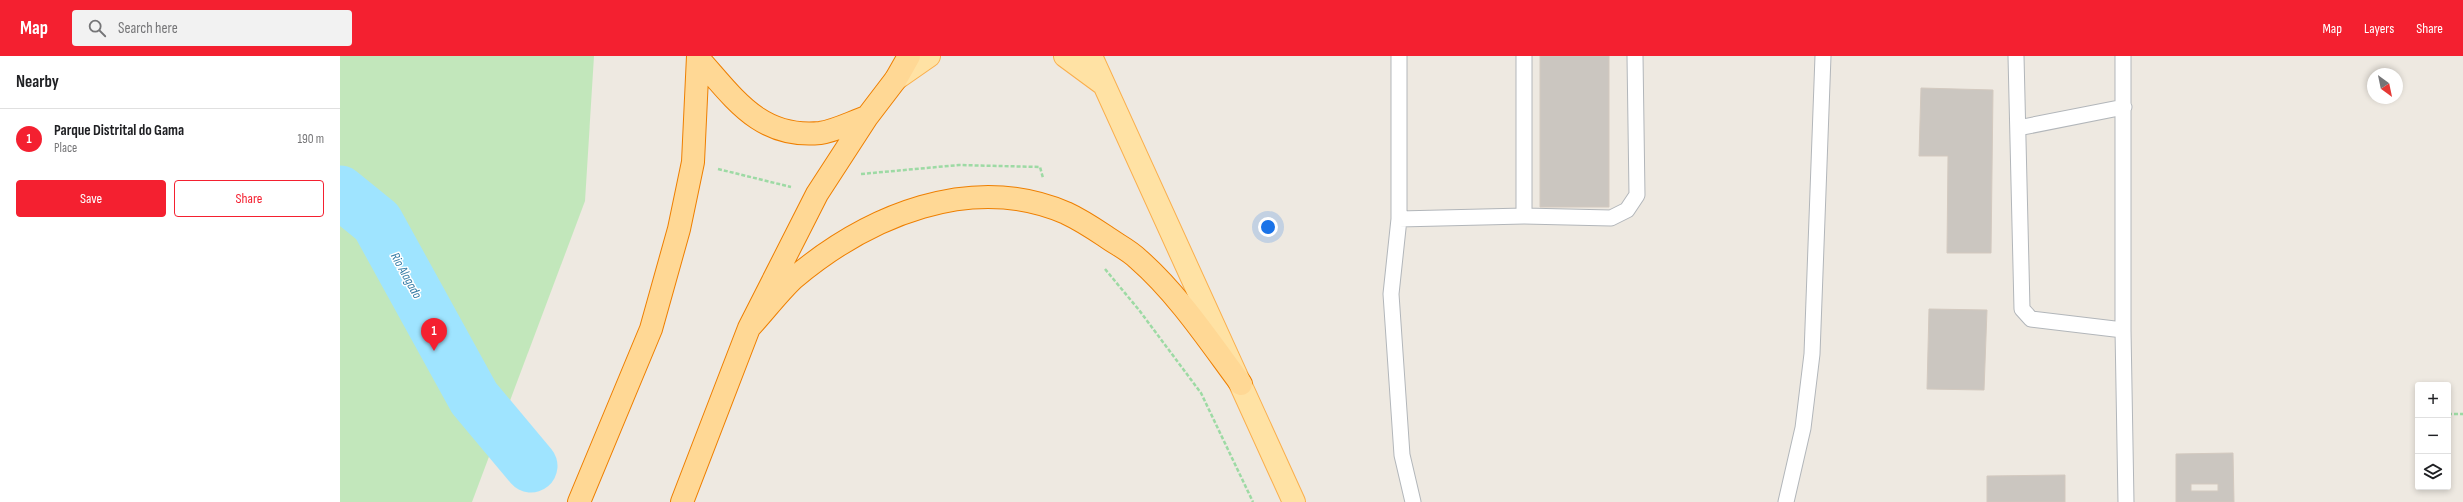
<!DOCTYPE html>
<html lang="en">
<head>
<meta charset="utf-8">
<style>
  body { margin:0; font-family:"Sofia Sans Condensed",sans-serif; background:#f2f2f2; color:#202124 }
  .controls { position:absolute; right:12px; bottom:12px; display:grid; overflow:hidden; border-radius:4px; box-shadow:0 2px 6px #0003 }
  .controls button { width:36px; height:36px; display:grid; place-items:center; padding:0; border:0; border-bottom:1px solid #e0e0e0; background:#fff; color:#202124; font:20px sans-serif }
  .compass { position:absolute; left:2027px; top:12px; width:36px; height:36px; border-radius:50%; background:#fff; box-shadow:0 2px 6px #0003; rotate:147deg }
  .you { position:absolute; left:928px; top:171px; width:14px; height:14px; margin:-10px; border:3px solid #fff; border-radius:50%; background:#1a73e8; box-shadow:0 0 0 6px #1a73e833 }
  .badge { display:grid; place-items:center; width:26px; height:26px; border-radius:50%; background:#f42030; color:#fff; font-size:13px; font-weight:700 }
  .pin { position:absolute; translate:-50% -33px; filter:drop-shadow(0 1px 2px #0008) }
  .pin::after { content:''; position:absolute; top:21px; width:14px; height:12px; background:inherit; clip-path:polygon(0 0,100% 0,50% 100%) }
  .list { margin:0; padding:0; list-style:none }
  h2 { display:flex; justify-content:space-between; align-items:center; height:52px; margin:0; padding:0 16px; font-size:17px }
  h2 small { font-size:13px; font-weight:400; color:#757577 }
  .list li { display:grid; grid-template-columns:26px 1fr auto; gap:12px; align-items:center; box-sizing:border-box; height:60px; padding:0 16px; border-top:1px solid #e0e0e0 }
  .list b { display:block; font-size:15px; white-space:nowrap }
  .list p { margin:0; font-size:13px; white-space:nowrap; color:#757577 }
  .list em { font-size:13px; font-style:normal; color:#757577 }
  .actions { display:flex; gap:8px; padding:12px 16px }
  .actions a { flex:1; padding:9px 0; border:1px solid #f42030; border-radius:4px; text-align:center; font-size:14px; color:#f42030 }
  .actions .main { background:#f42030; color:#fff }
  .icon { flex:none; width:22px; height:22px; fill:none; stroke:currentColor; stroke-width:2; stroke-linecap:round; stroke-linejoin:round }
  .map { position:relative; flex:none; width:2123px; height:446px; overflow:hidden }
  header { display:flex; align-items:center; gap:24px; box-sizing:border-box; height:56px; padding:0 20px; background:#f42030; color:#fff }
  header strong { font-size:19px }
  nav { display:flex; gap:22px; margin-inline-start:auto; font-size:14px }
  .search { width:280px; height:36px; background:#f2f2f2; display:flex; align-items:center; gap:10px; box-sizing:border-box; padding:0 14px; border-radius:4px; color:#757577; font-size:15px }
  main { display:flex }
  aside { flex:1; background:#fff }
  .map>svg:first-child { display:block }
</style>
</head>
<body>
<header>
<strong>Map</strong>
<div class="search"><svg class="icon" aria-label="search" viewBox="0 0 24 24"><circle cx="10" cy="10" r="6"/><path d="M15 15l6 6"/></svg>Search here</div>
<nav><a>Map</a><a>Layers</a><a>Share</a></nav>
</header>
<main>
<aside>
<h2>Nearby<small></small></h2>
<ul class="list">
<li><span class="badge">1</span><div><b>Parque Distrital do Gama</b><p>Place</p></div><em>190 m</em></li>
</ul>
<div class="actions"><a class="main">Save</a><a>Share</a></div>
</aside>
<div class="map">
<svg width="2123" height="446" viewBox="0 0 2123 446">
  <rect width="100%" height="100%" fill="#eee9e1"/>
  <path fill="#c2e7bb" d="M0,0H254L245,145L132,446H0Z"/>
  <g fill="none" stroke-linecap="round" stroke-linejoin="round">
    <path stroke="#9fe4ff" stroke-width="53" d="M0,136L37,166L134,342L191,410"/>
  </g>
  <path fill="#cbc6c0" stroke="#d3c9bf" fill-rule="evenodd" d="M1200,0H1269V151H1200Z
    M1581,32L1653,34L1651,197H1607L1608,100H1579Z
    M1589,253L1647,254L1644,334L1587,333Z
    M1893,397L1894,446H1836V398ZM1851,428H1878V435H1851Z
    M1725,419V446H1647V420Z"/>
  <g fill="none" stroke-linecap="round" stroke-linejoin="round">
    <g stroke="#b2b6ba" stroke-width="17">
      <path id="service" d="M1059,0V163L1051,238L1062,399L1073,446
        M1676,0L1682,253L1691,263L1783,274
        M1783,0V274L1786,446
        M1678,72L1784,51
        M1184,160L1271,162L1287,154L1297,139L1295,0
        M1059,163L1184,160V0
        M1446,446L1463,372L1472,298L1483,0"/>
    </g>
    <g stroke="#faaf4d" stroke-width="24">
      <path id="primary" d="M725,0L763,28
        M751,0L954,446
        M556,23L589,0"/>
    </g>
    <g stroke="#ee7f00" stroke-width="24">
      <path id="trunk" d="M359,3C394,42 420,83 480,77C495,75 512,66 527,61
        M409,272C424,256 438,237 454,222C528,160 631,116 726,157C739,163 753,172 765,180C776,188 789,194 798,203C838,238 869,285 901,328
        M239,446L311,273L339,173L353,106L358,0
        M342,446L409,272L477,138L527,61L556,23L569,0"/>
    </g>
    <path stroke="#9ddaa4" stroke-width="2.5" stroke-dasharray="4 2" stroke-linecap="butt" d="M378,113L451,131
      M521,118L619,109L700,111L703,122
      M765,213L799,254L861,337L913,446
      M2108,358H2123"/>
    <use href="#service" stroke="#fff" stroke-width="15"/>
    <use href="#primary" stroke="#ffe2a4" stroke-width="22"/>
    <use href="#trunk" stroke="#ffd895" stroke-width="22"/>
  </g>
  <g text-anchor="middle" stroke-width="3" stroke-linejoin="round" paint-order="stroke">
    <g font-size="13" font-style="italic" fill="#337ba5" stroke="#fff">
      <text transform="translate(67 219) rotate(61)" y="5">Rio Alagado</text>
    </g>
  </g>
</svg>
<div class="controls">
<button>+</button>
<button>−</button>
<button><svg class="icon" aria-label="layers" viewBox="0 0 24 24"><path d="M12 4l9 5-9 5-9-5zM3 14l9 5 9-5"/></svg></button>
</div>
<svg class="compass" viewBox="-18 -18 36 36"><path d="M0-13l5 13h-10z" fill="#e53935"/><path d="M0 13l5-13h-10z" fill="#757577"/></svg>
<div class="you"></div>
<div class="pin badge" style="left:94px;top:295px">1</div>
</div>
</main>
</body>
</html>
